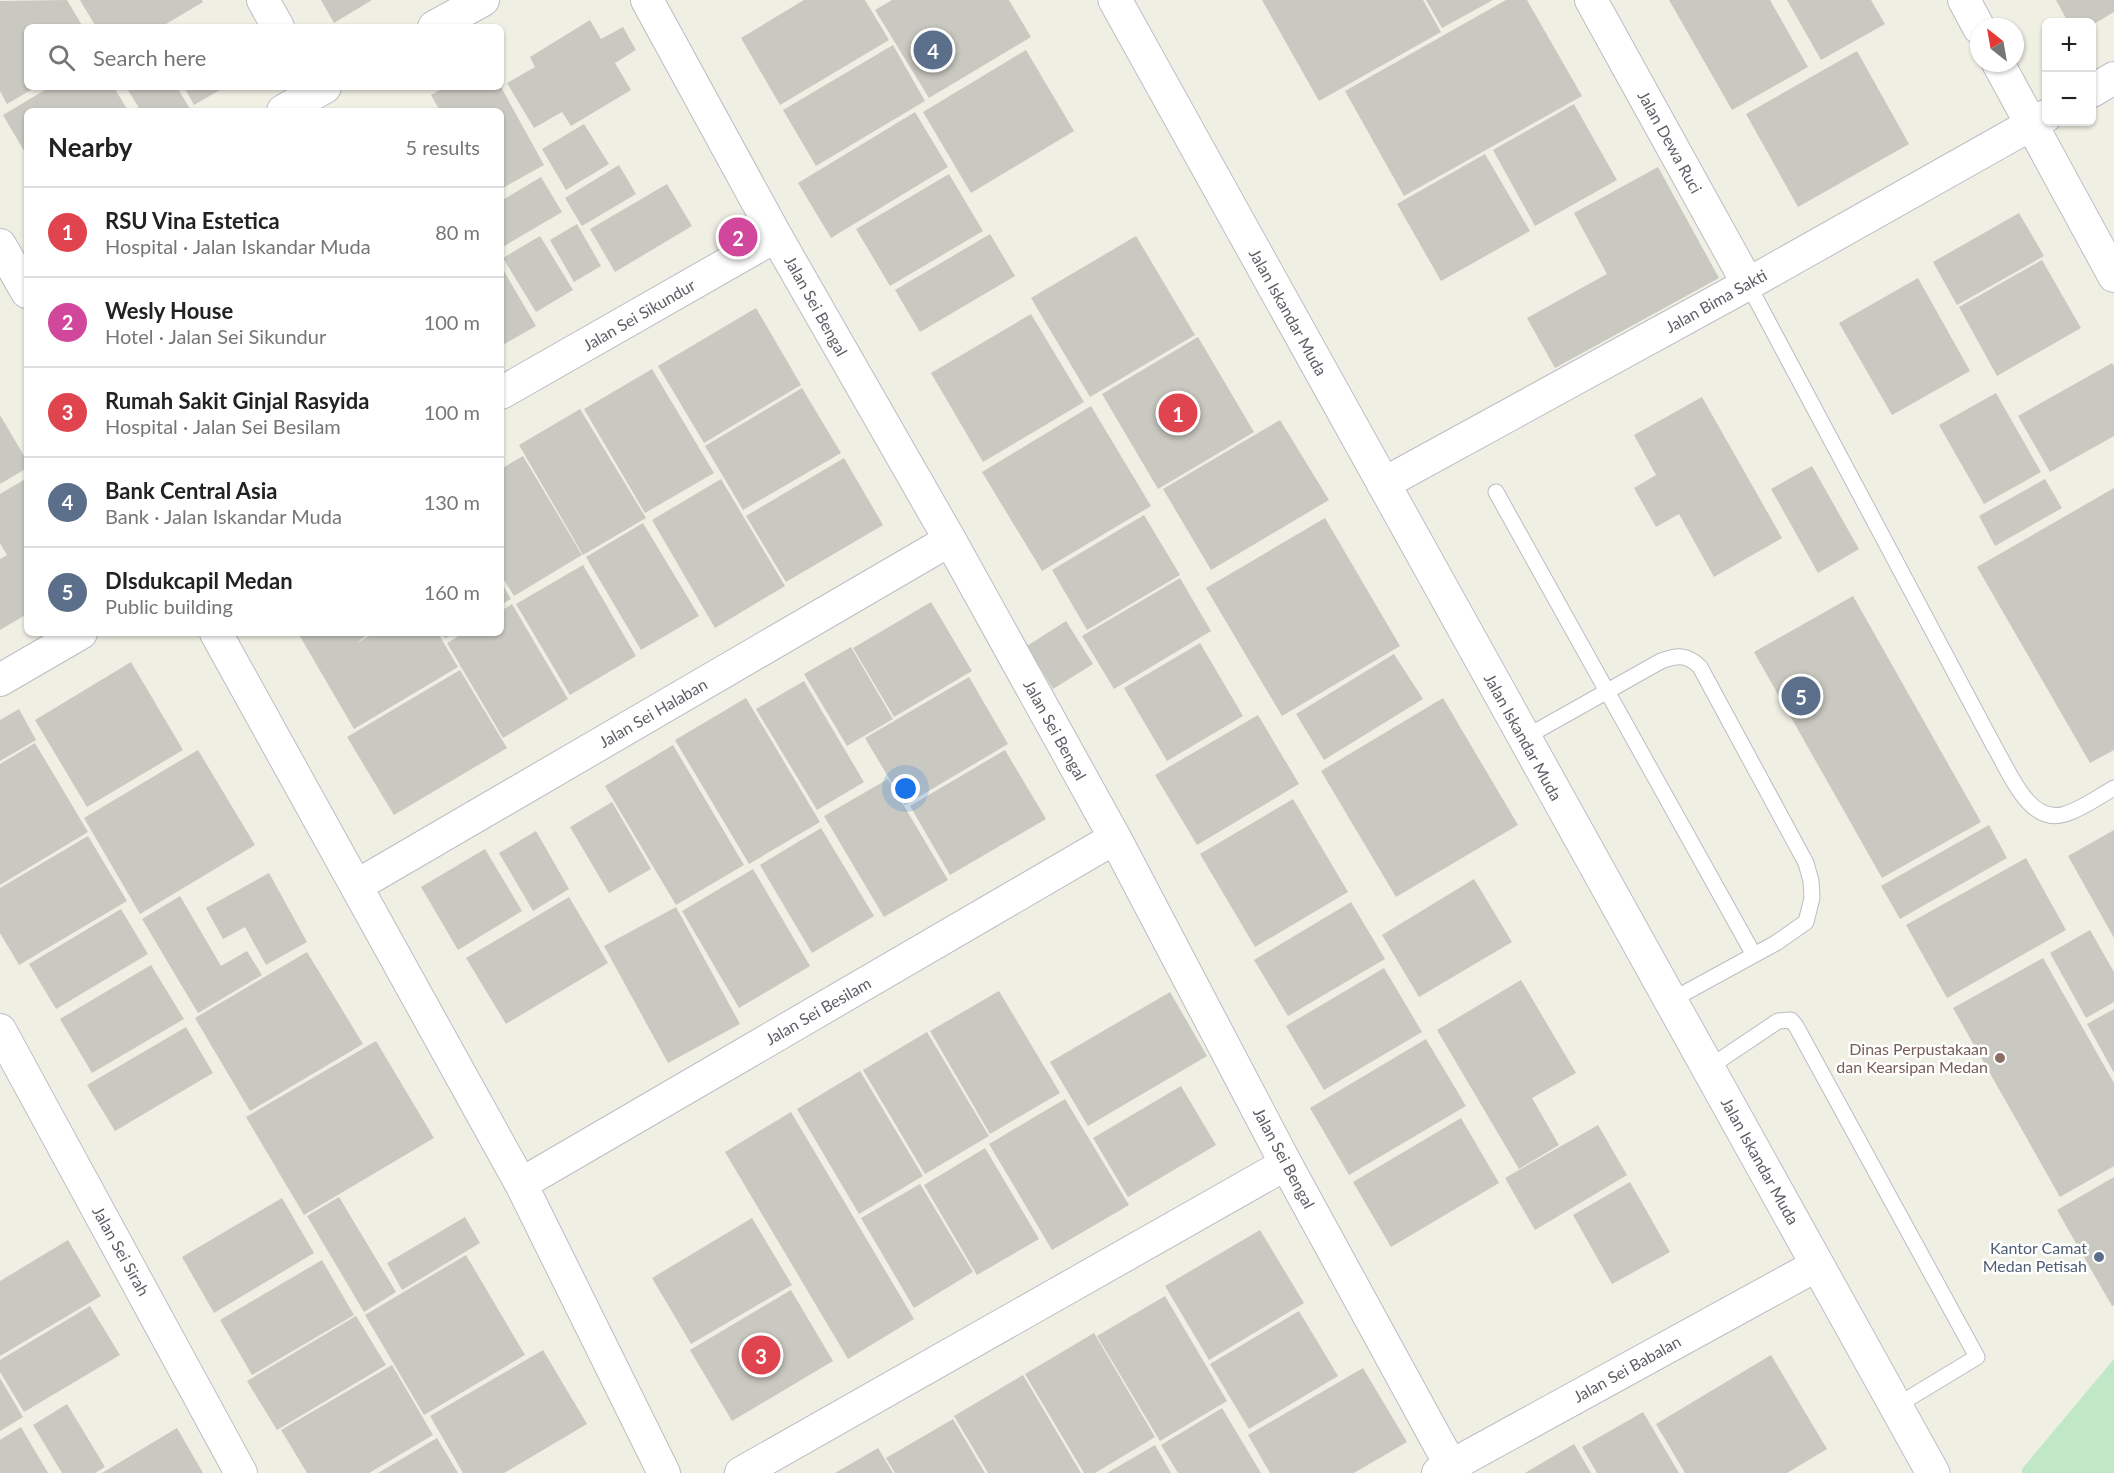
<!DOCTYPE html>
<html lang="en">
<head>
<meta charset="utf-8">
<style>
  body { margin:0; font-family:Lato,sans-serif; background:#f2f2f2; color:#222 }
  .controls { position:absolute; right:18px; top:18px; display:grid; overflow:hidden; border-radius:9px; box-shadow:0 2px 4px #0004 }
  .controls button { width:54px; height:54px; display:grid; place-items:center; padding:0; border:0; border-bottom:2px solid #e0e0e0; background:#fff; color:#222; font:30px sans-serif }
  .compass { position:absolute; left:1970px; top:18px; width:54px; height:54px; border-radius:50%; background:#fff; box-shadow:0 2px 4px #0004; rotate:329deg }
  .you { position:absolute; left:906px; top:789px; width:21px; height:21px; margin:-15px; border:4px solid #fff; border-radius:50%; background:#1a73e8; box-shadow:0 0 0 9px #1a73e833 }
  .badge { display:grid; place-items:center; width:39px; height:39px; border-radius:50%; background:#f15829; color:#fff; font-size:20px; font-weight:700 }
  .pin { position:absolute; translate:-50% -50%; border:3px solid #fff; box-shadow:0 2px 6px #0006 }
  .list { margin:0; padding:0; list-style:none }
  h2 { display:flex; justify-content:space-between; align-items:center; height:78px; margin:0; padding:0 24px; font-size:26px }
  h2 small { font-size:20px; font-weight:400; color:#767676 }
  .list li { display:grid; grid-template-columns:39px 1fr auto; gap:18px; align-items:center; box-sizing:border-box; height:90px; padding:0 24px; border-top:2px solid #e0e0e0 }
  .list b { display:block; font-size:22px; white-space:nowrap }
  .list p { margin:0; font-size:20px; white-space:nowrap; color:#767676 }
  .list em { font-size:20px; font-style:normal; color:#767676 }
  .icon { flex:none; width:33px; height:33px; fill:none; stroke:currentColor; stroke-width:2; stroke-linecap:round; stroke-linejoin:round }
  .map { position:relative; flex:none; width:2114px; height:1473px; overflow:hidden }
  .search { position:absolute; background:#fff; box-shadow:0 2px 4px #0004; left:24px; top:24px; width:480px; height:66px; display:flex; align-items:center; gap:15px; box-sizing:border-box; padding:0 21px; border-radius:9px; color:#767676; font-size:22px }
  .panel { position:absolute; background:#fff; box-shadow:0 2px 4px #0004; left:24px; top:108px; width:480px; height:528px; border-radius:9px }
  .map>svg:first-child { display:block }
</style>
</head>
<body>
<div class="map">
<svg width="2114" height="1473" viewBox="0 0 2114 1473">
  <rect width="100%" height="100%" fill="#efefe4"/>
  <path fill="#c0e8c6" d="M2114,1359V1473H2022V1469Z"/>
  <path fill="#cac9c1" d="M67,0L83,27H27V87H36L7,104L0,91V1Z
    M80,0H202L203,2L161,27H96Z
    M321,0H372L334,23Z
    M804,0H865L889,40L780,105L741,38Z
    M892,0H1009L1031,37L929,98L875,10Z
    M1262,0H1423L1441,32L1319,101Z
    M1426,0H1493L1442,28Z
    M1506,0H1527L1582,96L1404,196L1345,91Z
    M1669,0H1770L1808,67L1732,110Z
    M1787,0H1871L1885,24L1821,60Z
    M2056,0H2114V12L2092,25V22H2068Z
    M590,20L601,39L623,27L636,50L615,63L631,90L571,126L562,112L534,128L507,83L535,67L530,57Z
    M893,45L925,101L816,166L783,110Z
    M1026,50L1074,131L971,193L923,112Z
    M1857,51L1909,144L1798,207L1746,114Z
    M50,87H114L128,111H27V156L3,115Z
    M126,87H177L190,109L187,111H141Z
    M184,87H225L194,105Z
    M445,87H501L544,165L501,189V111H440L431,95Z
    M1574,104L1617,180L1535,226L1493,150Z
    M915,112L948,167L831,238L798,183Z
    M584,124L609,164L566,190L542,149Z
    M1485,154L1530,231L1441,281L1397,204Z
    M619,165L636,194L582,226L565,198Z
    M1658,167L1719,278L1555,368L1527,318L1607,274L1574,213Z
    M949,174L983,231L890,286L856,229Z
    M541,177L562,212L501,248V201Z
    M667,184L692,226L615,272L590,229Z
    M2019,213L2044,256L1957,305L1933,262Z
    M577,224L601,266L574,282L550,240Z
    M990,234L1015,276L920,332L895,290Z
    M540,236L573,290L536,312L503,258Z
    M1136,236L1195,335L1090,397L1031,298Z
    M2042,260L2081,328L1997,376L1959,307Z
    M501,266L536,326L501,346Z
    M1918,278L1970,371L1892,415L1839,323Z
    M756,308L801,385L704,443L658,366Z
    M1031,314L1084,402L983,462L931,373Z
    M1198,337L1254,432L1158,489L1102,394Z
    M2112,363L2114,366V436L2050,472L2018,416Z
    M652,369L714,473L645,513L584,409Z
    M802,388L841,453L743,510L705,446Z
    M1996,393L2041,472L1984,504L1939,425Z
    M1702,397L1782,538L1714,577L1679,514L1656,527L1634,488L1656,475L1634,435Z
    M1091,406L1151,506L1042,571L982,472Z
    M580,409L646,518L583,555L519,445Z
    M0,415L27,461V468L0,484Z
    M1280,420L1329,500L1211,570L1163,489Z
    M523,456L582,555L514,596L501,575V469Z
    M844,458L883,525L786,582L746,516Z
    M1812,466L1859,549L1818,573L1771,489Z
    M27,478V614L0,630V559L7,555L0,543V494Z
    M721,479L785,586L715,628L652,520Z
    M2045,479L2062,508L1995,546L1979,516Z
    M2114,488V750L2090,763L1977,567Z
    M1144,515L1180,575L1087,630L1052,570Z
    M1325,518L1400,646L1282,716L1206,588Z
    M643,523L699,616L641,650L586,557Z
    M583,565L636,656L570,695L516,604Z
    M1180,578L1211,631L1114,689L1082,636Z
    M501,582L511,599L501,605Z
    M1853,596L1981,822L1882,878L1754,652Z
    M931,602L972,671L894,717L853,648Z
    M512,604L568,699L503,738L447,643L464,633H501V611Z
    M1066,621L1093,664L1053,689L1027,646Z
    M298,633H369L357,643L374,633H438L458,667L354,729Z
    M442,633H454L445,638Z
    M1200,643L1243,716L1167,761L1124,688Z
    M851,647L893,719L847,746L804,674Z
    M1394,654L1423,699L1324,760L1296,714Z
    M131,662L183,750L87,807L35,720Z
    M460,670L507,748L394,815L347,737Z
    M969,677L1008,744L905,805L865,738Z
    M804,681L864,782L817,810L756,709Z
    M746,698L820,822L749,864L675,740Z
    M1443,698L1518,825L1396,897L1321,771Z
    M19,709L36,740L0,761V720Z
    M1258,715L1299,784L1197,845L1155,775Z
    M35,743L88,832L0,885V764Z
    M673,745L744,865L676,905L605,786Z
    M198,750L255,845L140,914L84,818Z
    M1005,750L1046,819L950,875L910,806Z
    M888,779L948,880L884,917L824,816Z
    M1293,799L1348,892L1255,947L1200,854Z
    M612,802L651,869L609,893L570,827Z
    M1989,825L2007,858L1900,919L1881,886Z
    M821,828L874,916L812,953L760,865Z
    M2114,830V938L2068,856Z
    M536,831L569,889L533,911L499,853Z
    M88,836L127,901L19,965L0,933V888Z
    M485,849L522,911L458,950L421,887Z
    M2026,858L2066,930L1947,998L1906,925Z
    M753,869L810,966L739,1008L682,911Z
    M269,873L307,942L266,965L245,927L223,939L206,908Z
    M1474,879L1512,942L1419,997L1382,935Z
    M180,896L221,966L247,951L262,975L198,1013L142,919Z
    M569,897L608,963L506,1024L466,958Z
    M1351,902L1385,959L1288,1016L1254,960Z
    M676,907L740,1024L668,1063L604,946Z
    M121,909L148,954L56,1009L29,964Z
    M2090,930L2114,972V1002L2086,1018L2050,953Z
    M307,952L363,1044L250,1111L195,1018Z
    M2043,958L2114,1083V1166L2060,1197L1953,1008Z
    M151,965L184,1019L92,1073L60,1019Z
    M1384,968L1422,1032L1324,1090L1286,1026Z
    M1521,980L1576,1073L1532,1098L1559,1145L1519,1169L1437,1030Z
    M999,991L1060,1093L990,1134L930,1031Z
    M1170,992L1207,1056L1088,1126L1050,1062Z
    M2114,1009V1073L2087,1024Z
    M186,1027L213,1073L115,1131L87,1085Z
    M927,1032L989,1136L925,1174L863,1070Z
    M1426,1039L1466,1106L1349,1175L1310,1108Z
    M376,1041L434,1138L304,1215L246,1117Z
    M860,1071L923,1176L859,1214L797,1109Z
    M1181,1086L1216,1145L1128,1197L1093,1138Z
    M1065,1099L1129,1205L1052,1250L989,1144Z
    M791,1112L914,1319L848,1359L725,1152Z
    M1461,1118L1499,1183L1391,1247L1353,1182Z
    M1598,1125L1627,1175L1535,1230L1505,1178Z
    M985,1148L1039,1239L977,1275L924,1185Z
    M2114,1177V1305L2112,1306L2057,1210Z
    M1630,1182L1670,1252L1612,1284L1573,1215Z
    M920,1184L973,1272L914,1308L861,1218Z
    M339,1197L396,1292L364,1312L307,1216Z
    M282,1198L314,1253L214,1313L182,1257Z
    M465,1217L480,1243L402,1290L387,1263Z
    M752,1218L792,1285L691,1344L652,1278Z
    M1260,1230L1304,1303L1209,1360L1165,1286Z
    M68,1240L101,1296L0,1356V1281Z
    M466,1255L525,1355L424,1415L365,1315Z
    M322,1260L354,1315L252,1375L220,1320Z
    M791,1290L833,1361L732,1421L690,1350Z
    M1165,1296L1227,1401L1160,1441L1097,1336Z
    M90,1306L120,1355L24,1412L0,1372V1360Z
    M1299,1311L1338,1376L1249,1429L1210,1364Z
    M356,1316L386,1365L277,1430L247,1381Z
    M1094,1333L1155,1437L1095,1473H1084L1025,1374Z
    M543,1350L587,1424L504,1473H463L430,1416Z
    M1771,1355L1827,1449L1787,1473H1685L1656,1424Z
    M392,1365L433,1435L369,1473H307L281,1430Z
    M1363,1368L1407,1442L1354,1473H1270L1248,1435Z
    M1023,1375L1081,1473H988L954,1416Z
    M0,1378L23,1417L0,1431Z
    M67,1404L105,1467L95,1473H62L33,1425Z
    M1222,1408L1261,1473H1178L1161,1445Z
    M1643,1412L1679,1473H1597L1582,1447Z
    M953,1419L985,1473H895L886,1458Z
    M21,1427L48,1473H0V1440Z
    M177,1428L203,1473H102Z
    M437,1438L458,1473H378Z
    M1574,1444L1591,1473H1525Z
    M1155,1445L1171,1473H1107Z
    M878,1448L893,1473H835Z"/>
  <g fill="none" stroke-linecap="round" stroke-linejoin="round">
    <g stroke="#bcbdc3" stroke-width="17">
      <path id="lane" d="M1748,284L1994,746C2009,771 2029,826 2065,814C2082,809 2098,797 2114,788
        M1496,492L1754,955
        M1524,738L1661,661C1677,655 1687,654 1700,667L1806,863L1811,881L1812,898L1806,922L1776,943L1670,1001
        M1708,1068L1778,1021L1791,1020L1796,1026L1977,1357L1896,1406"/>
    </g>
    <g stroke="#bcbdc3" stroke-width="34">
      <path id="street" d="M263,0L278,27
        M647,0L776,236L950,540L1115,838L1286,1164L1451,1466
        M1591,0L1748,284
        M1964,0L1979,28
        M434,27L483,0
        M1998,63L2114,276
        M2092,91L2114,78
        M283,111L325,87
        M0,245L27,292
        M501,393L776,236
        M1383,484L1748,284L2046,116
        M216,633L521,1184L664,1473
        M0,680L81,633
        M356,886L950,540
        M0,1030L241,1473
        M521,1184L1115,838
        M741,1473L1286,1164
        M1438,1473L1817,1265"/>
    </g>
    <g stroke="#bdbfc6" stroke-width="35">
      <path id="secondary" d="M1115,0L1933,1473"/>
    </g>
    <use href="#lane" stroke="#fff" stroke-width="15"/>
    <use href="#street" stroke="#fff" stroke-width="32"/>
    <use href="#secondary" stroke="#fff" stroke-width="33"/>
  </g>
  <circle fill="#8d6e63" stroke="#fff" stroke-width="2" cx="2000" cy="1058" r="6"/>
  <circle fill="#5c6f8a" stroke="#fff" stroke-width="2" cx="2099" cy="1257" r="6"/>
  <g text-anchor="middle" stroke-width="5" stroke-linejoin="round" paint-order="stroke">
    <g font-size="16" fill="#5c5f65" stroke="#fff">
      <text transform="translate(1670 142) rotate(61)" y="6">Jalan Dewa Ruci</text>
      <text transform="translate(1716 301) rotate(-29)" y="6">Jalan Bima Sakti</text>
      <text transform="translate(816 306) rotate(61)" y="6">Jalan Sei Bengal</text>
      <text transform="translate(1288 312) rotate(61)" y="6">Jalan Iskandar Muda</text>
      <text transform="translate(639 315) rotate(-30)" y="6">Jalan Sei Sikundur</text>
      <text transform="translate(653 713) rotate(-30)" y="6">Jalan Sei Halaban</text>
      <text transform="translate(1055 730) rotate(61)" y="6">Jalan Sei Bengal</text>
      <text transform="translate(1523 737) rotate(61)" y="6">Jalan Iskandar Muda</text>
      <text transform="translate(818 1011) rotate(-30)" y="6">Jalan Sei Besilam</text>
      <text transform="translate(1284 1158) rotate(62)" y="6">Jalan Sei Bengal</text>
      <text transform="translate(1760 1161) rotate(61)" y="6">Jalan Iskandar Muda</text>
      <text transform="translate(121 1251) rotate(61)" y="6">Jalan Sei Sirah</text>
      <text transform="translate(1627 1369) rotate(-29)" y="6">Jalan Sei Babalan</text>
    </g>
    <g font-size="16" fill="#785e54" stroke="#fff" text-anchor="end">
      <text x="1988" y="1055">Dinas Perpustakaan<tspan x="1988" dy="18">dan Kearsipan Medan</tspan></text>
    </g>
    <g font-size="16" fill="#4e5e75" stroke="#fff" text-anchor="end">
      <text x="2087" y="1254">Kantor Camat<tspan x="2087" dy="18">Medan Petisah</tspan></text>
    </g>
  </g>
</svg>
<div class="controls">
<button>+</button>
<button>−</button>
</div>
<svg class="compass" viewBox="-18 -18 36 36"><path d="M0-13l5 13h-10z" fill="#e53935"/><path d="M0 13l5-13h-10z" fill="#767676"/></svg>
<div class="you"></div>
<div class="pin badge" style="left:1178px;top:413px;background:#e0444e">1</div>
<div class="pin badge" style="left:738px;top:237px;background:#d1479c">2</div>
<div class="pin badge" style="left:761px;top:1355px;background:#e0444e">3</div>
<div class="pin badge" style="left:933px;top:50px;background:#5c6f8a">4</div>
<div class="pin badge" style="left:1801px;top:696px;background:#5c6f8a">5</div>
<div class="search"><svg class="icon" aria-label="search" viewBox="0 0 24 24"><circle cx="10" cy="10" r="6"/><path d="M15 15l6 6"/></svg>Search here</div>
<section class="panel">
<h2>Nearby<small>5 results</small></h2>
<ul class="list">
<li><span class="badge" style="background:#e0444e">1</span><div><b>RSU Vina Estetica</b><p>Hospital · Jalan Iskandar Muda</p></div><em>80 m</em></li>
<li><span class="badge" style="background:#d1479c">2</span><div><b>Wesly House</b><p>Hotel · Jalan Sei Sikundur</p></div><em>100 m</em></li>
<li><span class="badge" style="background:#e0444e">3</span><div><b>Rumah Sakit Ginjal Rasyida</b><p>Hospital · Jalan Sei Besilam</p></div><em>100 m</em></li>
<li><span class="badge" style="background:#5c6f8a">4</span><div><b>Bank Central Asia</b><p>Bank · Jalan Iskandar Muda</p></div><em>130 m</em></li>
<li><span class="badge" style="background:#5c6f8a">5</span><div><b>DIsdukcapil Medan</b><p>Public building</p></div><em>160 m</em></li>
</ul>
</section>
</div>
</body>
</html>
